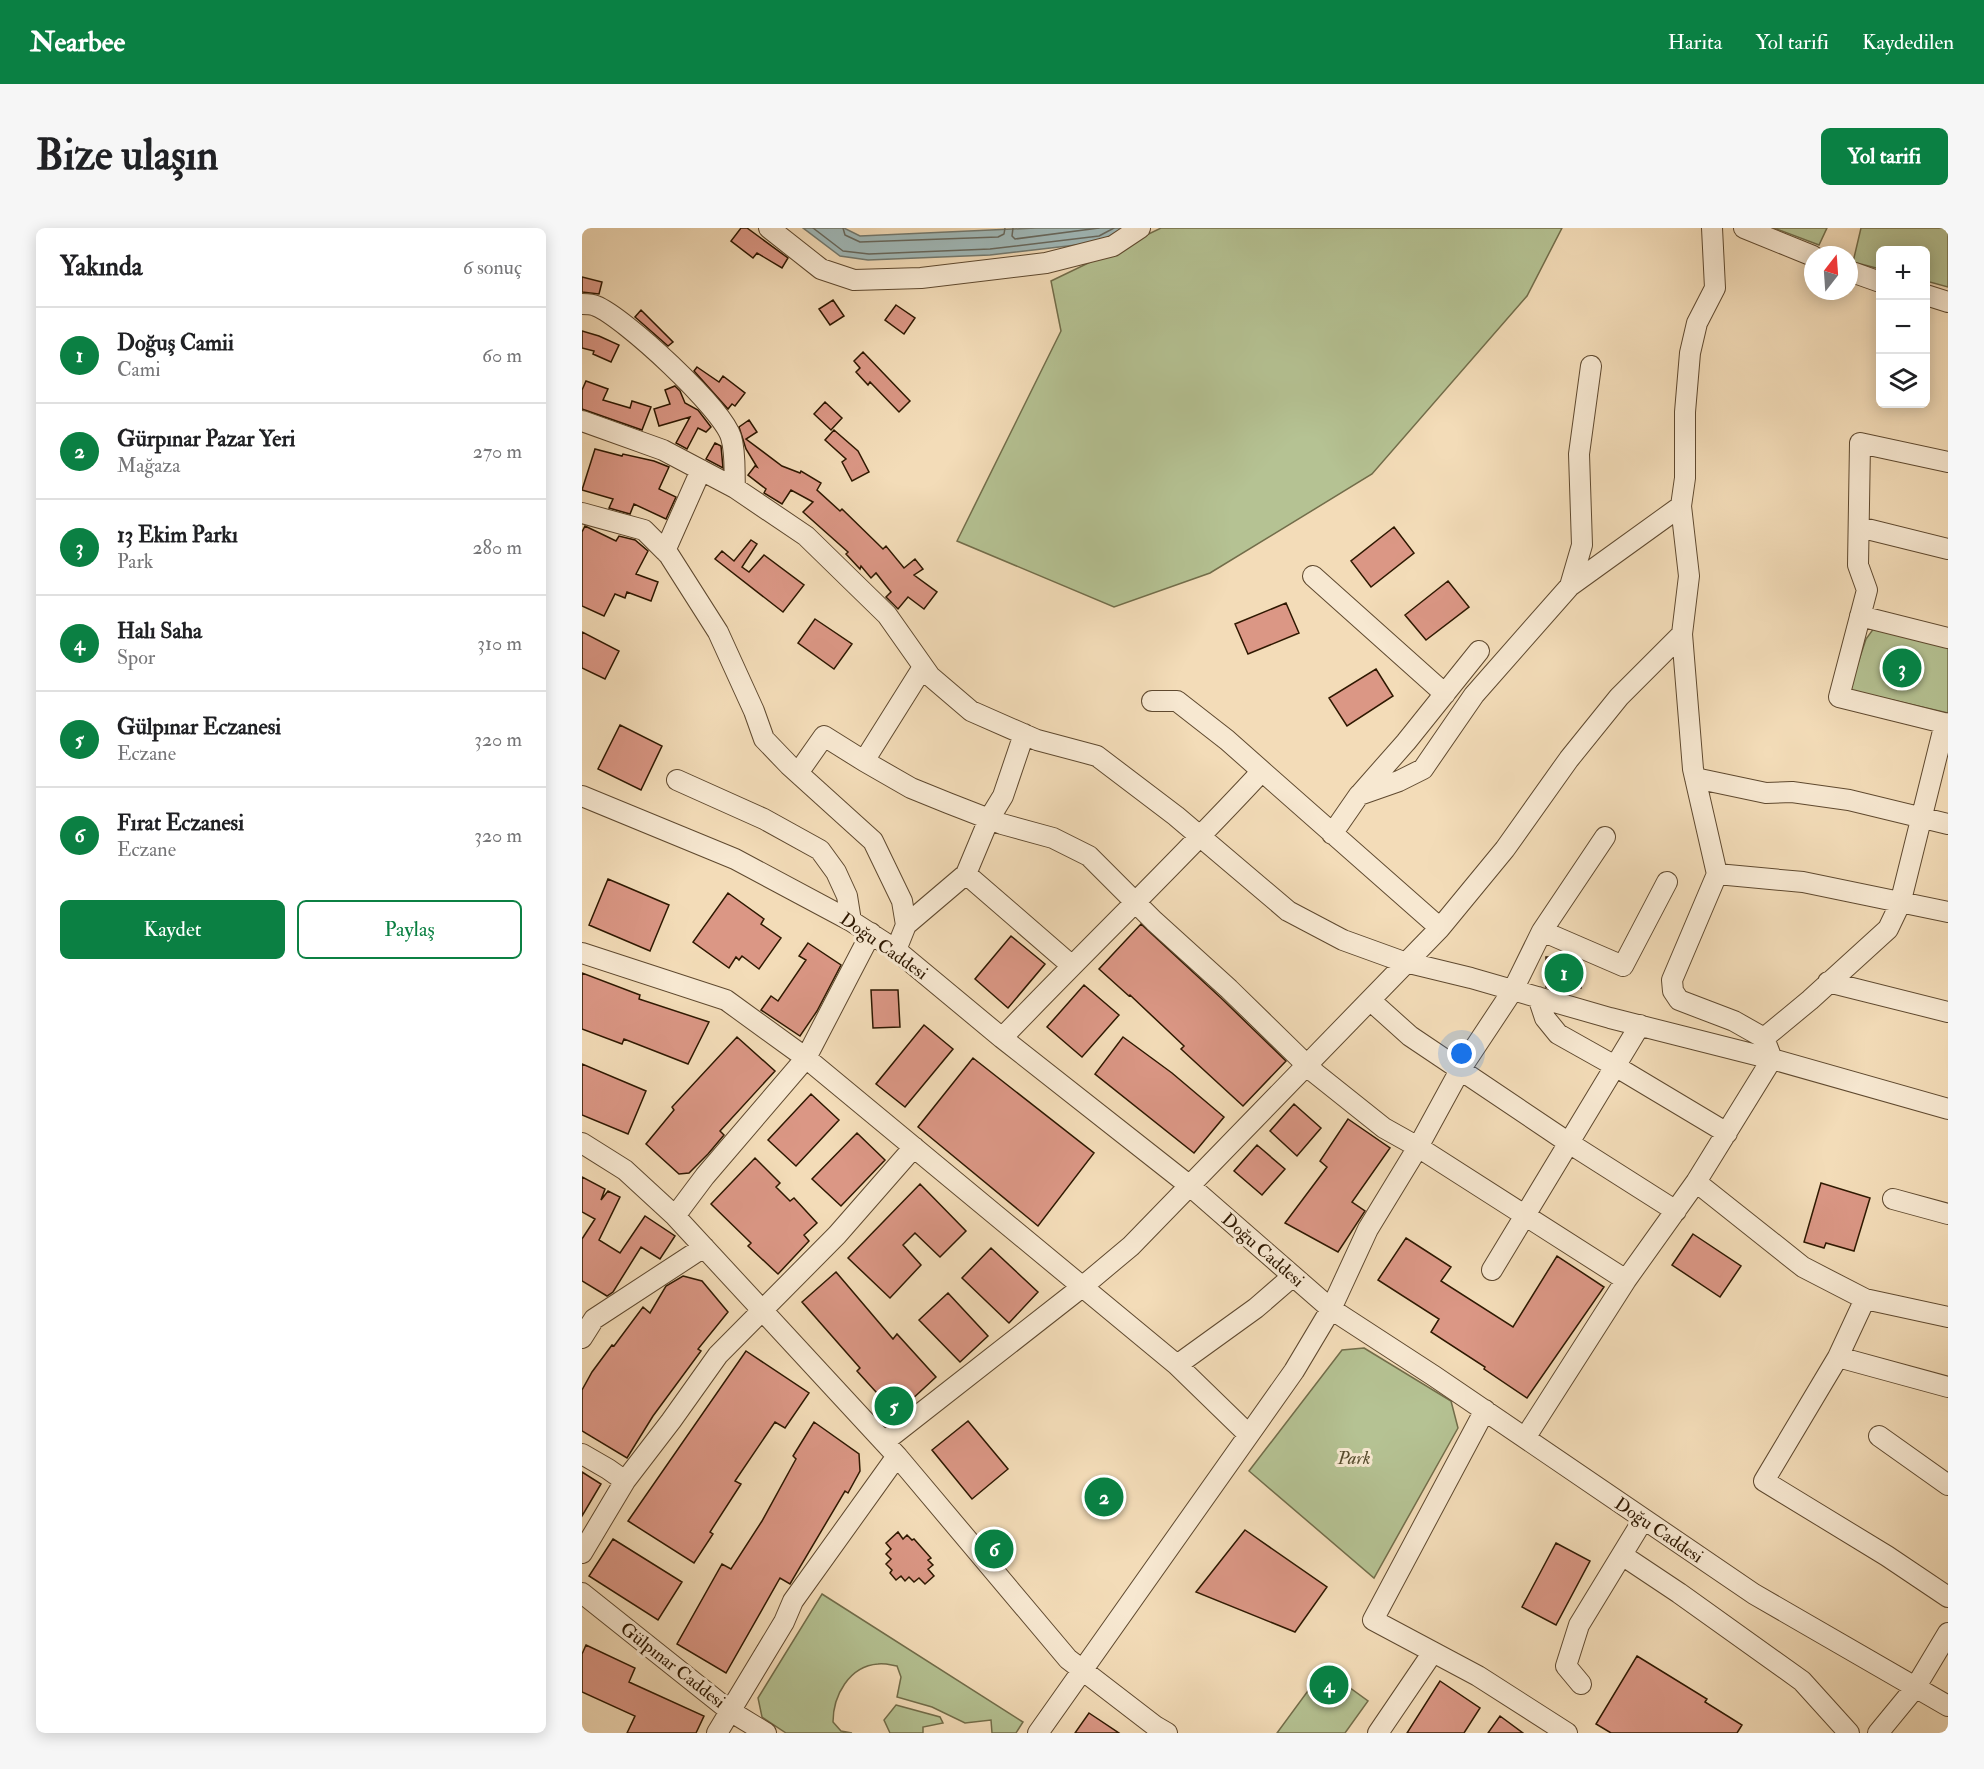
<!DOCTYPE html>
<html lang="tr">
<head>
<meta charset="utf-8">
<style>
  body { margin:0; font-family:"IM FELL Double Pica",serif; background:#f6f6f6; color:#202124 }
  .controls { position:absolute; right:18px; top:18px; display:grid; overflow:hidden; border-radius:9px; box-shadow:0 3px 15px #0003 }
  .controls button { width:54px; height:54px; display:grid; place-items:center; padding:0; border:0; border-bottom:2px solid #e0e0e0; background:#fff; color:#202124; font:30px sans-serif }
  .compass { position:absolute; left:1222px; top:18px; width:54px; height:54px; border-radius:50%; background:#fff; box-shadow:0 3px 15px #0003; rotate:17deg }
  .you { position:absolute; left:880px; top:826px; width:21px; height:21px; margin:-15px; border:4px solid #fff; border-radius:50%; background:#1a73e8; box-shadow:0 0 0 9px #1a73e833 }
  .badge { display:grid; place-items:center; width:39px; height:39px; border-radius:50%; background:#0b8043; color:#fff; font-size:20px; font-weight:700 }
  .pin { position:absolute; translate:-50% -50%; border:3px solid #fff; box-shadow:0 2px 6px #0006 }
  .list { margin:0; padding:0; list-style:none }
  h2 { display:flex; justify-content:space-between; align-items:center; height:78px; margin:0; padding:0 24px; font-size:26px }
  h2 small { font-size:20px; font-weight:400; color:#757577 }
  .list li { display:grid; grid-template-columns:39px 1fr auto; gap:18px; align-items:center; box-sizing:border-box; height:96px; padding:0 24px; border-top:2px solid #e0e0e0 }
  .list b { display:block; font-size:22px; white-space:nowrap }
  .list p { margin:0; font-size:20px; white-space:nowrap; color:#757577 }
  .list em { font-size:20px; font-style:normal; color:#757577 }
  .actions { display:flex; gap:12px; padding:18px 24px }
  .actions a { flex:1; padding:14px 0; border:2px solid #0b8043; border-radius:9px; text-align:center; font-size:21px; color:#0b8043 }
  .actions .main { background:#0b8043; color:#fff }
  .icon { flex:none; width:33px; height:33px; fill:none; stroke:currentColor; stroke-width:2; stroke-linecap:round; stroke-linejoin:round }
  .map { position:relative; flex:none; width:1366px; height:1505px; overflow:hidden; border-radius:9px }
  header { display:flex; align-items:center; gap:36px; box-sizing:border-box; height:84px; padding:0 30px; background:#0b8043; color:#fff }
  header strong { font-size:28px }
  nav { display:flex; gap:33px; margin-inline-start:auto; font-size:21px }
  .intro { display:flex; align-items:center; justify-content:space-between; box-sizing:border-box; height:144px; padding:0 36px }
  h1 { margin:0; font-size:42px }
  .button { padding:15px 27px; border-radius:9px; background:#0b8043; color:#fff; font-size:21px; font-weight:700 }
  main { display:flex; gap:36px; padding:0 36px }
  aside { flex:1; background:#fff; border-radius:9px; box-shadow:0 3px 15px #0003 }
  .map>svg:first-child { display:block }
</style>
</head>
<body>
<header>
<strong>Nearbee</strong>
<nav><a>Harita</a><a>Yol tarifi</a><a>Kaydedilen</a></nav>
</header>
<div class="intro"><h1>Bize ulaşın</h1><a class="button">Yol tarifi</a></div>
<main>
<aside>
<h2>Yakında<small>6 sonuç</small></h2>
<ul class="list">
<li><span class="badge">1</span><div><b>Doğuş Camii</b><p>Cami</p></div><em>60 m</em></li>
<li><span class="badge">2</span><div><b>Gürpınar Pazar Yeri</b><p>Mağaza</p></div><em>270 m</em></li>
<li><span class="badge">3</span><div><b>13 Ekim Parkı</b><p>Park</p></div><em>280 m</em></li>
<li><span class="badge">4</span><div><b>Halı Saha</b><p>Spor</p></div><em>310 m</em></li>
<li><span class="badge">5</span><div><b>Gülpınar Eczanesi</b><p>Eczane</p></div><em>320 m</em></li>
<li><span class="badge">6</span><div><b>Fırat Eczanesi</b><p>Eczane</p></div><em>320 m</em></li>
</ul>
<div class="actions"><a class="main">Kaydet</a><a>Paylaş</a></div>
</aside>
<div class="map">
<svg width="1366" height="1505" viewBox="0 0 1366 1505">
  <rect width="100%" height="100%" fill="#f3dcb8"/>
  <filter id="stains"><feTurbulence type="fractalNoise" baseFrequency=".00333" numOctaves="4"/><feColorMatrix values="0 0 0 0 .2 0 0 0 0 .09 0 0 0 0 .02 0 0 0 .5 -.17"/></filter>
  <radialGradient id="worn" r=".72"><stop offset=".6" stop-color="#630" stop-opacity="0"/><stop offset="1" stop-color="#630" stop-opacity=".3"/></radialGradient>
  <path fill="#b5c293" stroke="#726d4a" stroke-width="1.5" d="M579,0H980L945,68L790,246L628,345L532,379L375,313L479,103L469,53Z
    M1192,0H1245L1237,17Z
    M1279,0H1366V59L1344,53V22H1298V41L1271,34Z
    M1292,400L1366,419V485L1267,462L1284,411Z
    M782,1120L869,1173L876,1200L792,1350L667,1243L760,1122Z
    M240,1366L441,1494L434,1505H410L409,1492L383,1495L350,1479L315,1469L319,1449L315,1438C309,1437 302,1435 296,1436C267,1438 251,1468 251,1494L259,1503L270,1505H204L180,1489L176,1470Z
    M742,1441L786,1473L763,1505H695Z
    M314,1477L358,1489L361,1495L341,1499V1505H308L302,1492Z"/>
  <path fill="#a0b9b9" stroke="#72796f" stroke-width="1.5" d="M221,0H262L278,8L454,0H544L520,14L408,27L286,32L258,28Z"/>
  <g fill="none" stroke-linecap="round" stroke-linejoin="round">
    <path stroke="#67685d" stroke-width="1.5" d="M231,0L261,23L287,26L408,21L517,8L532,0
      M261,0L263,7L278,14L416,9L422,6L423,0
      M431,0L430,8L433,11L517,0"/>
  </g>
  <path fill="#db9785" stroke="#2e1801" stroke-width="1.5" d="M159,0H165L206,30L200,40L175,25L171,30L149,13Z
    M0,49L20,54L17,66L0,64Z
    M251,72L262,88L248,97L237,81Z
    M314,77L333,90L322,106L303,92Z
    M59,82L91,114L86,118L53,89Z
    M0,103L17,108L37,117L29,134L11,126L12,123L0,120Z
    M281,124L328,173L317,184L288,154L286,157L274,144L278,140L272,133Z
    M115,139L137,154L141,148L163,165L153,178L150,176L146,181L112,143Z
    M4,153L26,161L21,172L48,180L50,173L69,179L60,202L0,181V162Z
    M93,158L98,163L103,175L116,182L129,199L124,204L116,200L105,221L94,215L108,189L77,198L72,181L88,176L83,162Z
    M243,174L260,190L249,202L232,186Z
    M167,192L175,204L164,211L200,238L218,245L219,243L239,255L235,262L258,283L260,281L301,321L304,318L322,340L333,331L341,341L332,347L355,364L342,381L326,369L316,381L304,369L309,364L294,345L289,350L279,338L278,341L264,326L266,324L221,284L231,274L209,262L200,276L182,265L184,261L166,247L173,238L175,239L164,221L157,199Z
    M252,202L276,223L287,244L270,253L260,234L264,231L243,212Z
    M133,215L139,218L141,240L124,231Z
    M13,221L40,228L41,226L72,233L87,239L77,261L94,269L84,291L52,276L48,286L27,280L31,271L0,262Z
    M3,298L34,313L37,308L53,312L66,323L54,346L76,354L69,373L45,364L43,370L33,366L22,388L0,378V304Z
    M812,299L832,325L789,359L769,333Z
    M169,312L175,316L160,339L167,344L182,327L222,357L201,384L133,331L140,323L152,333Z
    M866,353L887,379L844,412L823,387Z
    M704,375L717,405L666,426L653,396Z
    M233,391L270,416L252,441L216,415Z
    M0,404L37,423L23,451L0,440Z
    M794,441L811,468L765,498L747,470Z
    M38,497L80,518L59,562L16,541Z
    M26,651L87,677L68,723L7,697Z
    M146,665L182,691L179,696L199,710L177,741L160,728L157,732L154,729L147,740L111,714Z
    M559,696L639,770L704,833L661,878L599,821L602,818L548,767L547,768L517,741Z
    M429,708L463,736L426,780L393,751Z
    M226,715L259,737L235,783L218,808L179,782L189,768L196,773L224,732L217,728Z
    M964,729H990L999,733V760L964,759Z
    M0,745L58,767L57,771L127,794L106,836L42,811L40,816L0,801Z
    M502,757L537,787L500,829L465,799Z
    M289,762H316L318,799L291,800Z
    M342,797L371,821L323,879L294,856Z
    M155,809L193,843L138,903L142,907L126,926L107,945L97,946L64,916L92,882L90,879Z
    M541,809L590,845L642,889L612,925L513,846Z
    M391,830L512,925L456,998L336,899Z
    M0,836L64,863L46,906L0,887Z
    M229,866L257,892L214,938L186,912Z
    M712,876L739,900L715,928L688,903Z
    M766,891L808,920L770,974L783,983L756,1024L703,995L745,939L738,933Z
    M275,905L303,932L259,978L230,951Z
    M675,917L703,941L680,967L652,943Z
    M173,930L198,955L194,959L208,973L212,970L235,995L222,1007L227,1013L196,1046L166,1018L169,1015L129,976Z
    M0,949L23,961L19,972L26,963L38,969L17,1012L38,1025L63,988L93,1008L78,1031L59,1019L31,1064L25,1068L0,1053V1011L13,991L0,984Z
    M1239,955L1288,970L1272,1023L1244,1015L1242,1020L1222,1014Z
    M338,956L384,1003L358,1029L333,1005L321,1017L339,1037L308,1070L266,1030Z
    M1111,1006L1159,1038L1138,1069L1090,1037Z
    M824,1010L869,1039L859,1053L931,1099L975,1028L1022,1059L945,1170L902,1141L903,1139L849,1104L857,1091L796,1052Z
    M409,1020L456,1064L427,1095L380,1050Z
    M254,1044L311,1111L315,1106L354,1149L314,1186L275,1143L278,1140L220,1074Z
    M101,1048L120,1053L146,1084L116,1121L119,1123L71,1188L45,1230L0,1203V1162L10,1144L30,1117L32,1118L61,1079L68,1085L84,1058Z
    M366,1065L406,1108L378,1134L337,1092Z
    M164,1123L227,1165L203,1200L193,1194L153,1253L159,1256L128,1304L131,1306L112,1335L46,1293Z
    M386,1193L426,1241L390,1271L350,1222Z
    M232,1194L277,1226L278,1243L266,1265L263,1263L208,1356L198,1350L144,1445L95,1416L140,1336L149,1341L180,1293L214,1231L211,1228Z
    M0,1244L19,1256L0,1288Z
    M413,1300L428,1318L415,1328L400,1310Z
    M663,1302L745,1359L713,1404L614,1364Z
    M316,1304L321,1311L325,1307L330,1312L332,1311L349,1330L346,1332L351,1337L346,1341L352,1348L343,1356L337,1350L332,1354L327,1349L323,1353L319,1348L314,1352L308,1345L310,1342L304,1336L309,1331L304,1326L309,1321L304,1315Z
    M31,1311L100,1354L76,1392L7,1348Z
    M974,1315L1008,1333L974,1397L940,1379Z
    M4,1417L53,1440L47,1454L122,1488L114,1505H45L53,1488L0,1464V1426Z
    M1055,1428L1125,1471L1123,1474L1160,1497L1155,1505H1029L1014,1496Z
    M858,1453L898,1480L882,1505H825Z
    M507,1485L537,1505H493Z
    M918,1488L941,1505H906Z"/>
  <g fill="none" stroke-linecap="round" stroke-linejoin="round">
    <g stroke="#5f492f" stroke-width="22">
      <path id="minor" d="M187,0L239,41L272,52L339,50L464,35L531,18L558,0
        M1162,0L1231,28
        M1267,43L1298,54
        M1344,67L1366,74
        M0,76C5,76 10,76 14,78C42,89 140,180 149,209C154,225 152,244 153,260L81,222L0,193
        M1366,234L1278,215L1276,337L1285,362L1257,469L1366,496
        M153,260L224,308L305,387L348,448L389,483L455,512L515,528L594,588L706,683L761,712L819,733L889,750L1028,790L1190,831L1366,881
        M1099,278L1107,348L1100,406L1111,541L1135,646L1090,752L1091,763L1097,772L1152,793L1182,810L1190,831
        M0,285L62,302L87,327L136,404L172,483L182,511L207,537L291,613L320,673L324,697L314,722
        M1277,299L1366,321
        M83,323L119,242
        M731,348L863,466
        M988,358L1000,317L997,226L1009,138
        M1278,388L1366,410
        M442,506L421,568L407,591L384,646L489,737
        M282,533L329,560L366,575L420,596L471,610L507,628L572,693L647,761L733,845L802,900L836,919L1044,1052
        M216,545L242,508L282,533L341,439
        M1113,550L1184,565L1210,564L1267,572L1366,596
        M95,552L182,591L238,622L254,644L265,668L269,693
        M779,565L824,514L897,423
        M0,568L153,631L269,693L314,722L420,810L608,958L749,1081L852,1148L1172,1366L1366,1478
        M750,606L777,567L817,553L841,541L892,467L988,358L1099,278L1103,250V184L1108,125L1115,95L1133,60L1130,0
        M1135,646L1221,654L1366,684
        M324,697L384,646
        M858,700L923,621L987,531L1037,469L1100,406
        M960,703L1023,609
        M0,725L144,772L224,830L595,1137L666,1206
        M1246,754L1366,784
        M956,769L963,790L976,806L1033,838L1145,905
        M789,773L828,808L987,915L1094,983
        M420,810C506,720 596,634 680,543L645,512L595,473H570
        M1182,810L1228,772L1306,701L1318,676L1363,495
        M0,915L43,942L93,988L315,1228L486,1431L573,1498L585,1505
        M1114,954L1221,1039L1283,1071L1256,1129
        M1311,971L1366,986
        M93,988L123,948L224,830L289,705
        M910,1042L1058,797
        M1283,1071L1366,1089
        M0,1110L12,1091L122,1019
        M595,1137L674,1080L711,1048
        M1366,1159L1256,1129L1182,1253L1305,1328L1366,1369
        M903,1182L791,1392L896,1448L985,1505
        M1297,1208L1366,1257
        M943,1210L1044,1052L1114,954L1190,831
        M302,1214L500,1059L549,1018L858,700L680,543
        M0,1226L26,1241L43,1253
        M0,1325L43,1253L89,1193L136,1127L255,1007L332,919
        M1040,1327L1097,1365L1220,1453L1267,1505
        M0,1365L148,1483L184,1505
        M999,1456L984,1438L997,1397L1061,1292
        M135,1505L202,1394L211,1373L315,1228
        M456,1505L712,1143L749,1081L786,1001L836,919L878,842L931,762L960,703L1041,738L1085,654
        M796,1505L851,1424
        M1296,1505L1333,1460L1366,1405"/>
    </g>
    <use href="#minor" stroke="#f7e8d1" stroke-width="20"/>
  </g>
  <g text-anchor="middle" stroke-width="6" stroke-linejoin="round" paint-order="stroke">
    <g font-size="18" fill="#2e1801" stroke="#f7e8d1">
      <text transform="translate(302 718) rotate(35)" y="6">Doğu Caddesi</text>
      <text transform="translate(681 1022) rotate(41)" y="6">Doğu Caddesi</text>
      <text transform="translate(1077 1302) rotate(34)" y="6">Doğu Caddesi</text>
      <text transform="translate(91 1437) rotate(38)" y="6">Gülpınar Caddesi</text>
    </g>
    <g font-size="18" font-style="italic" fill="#564b2d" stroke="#f7e8d1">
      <text x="772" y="1236">Park</text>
    </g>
  </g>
  <rect width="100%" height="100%" filter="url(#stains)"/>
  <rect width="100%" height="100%" fill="url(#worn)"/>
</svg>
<div class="controls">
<button>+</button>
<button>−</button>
<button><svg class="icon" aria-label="layers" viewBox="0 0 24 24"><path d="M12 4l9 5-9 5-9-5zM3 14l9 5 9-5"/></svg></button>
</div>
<svg class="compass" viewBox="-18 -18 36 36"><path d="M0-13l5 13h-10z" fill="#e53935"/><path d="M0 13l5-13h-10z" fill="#757577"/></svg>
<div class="you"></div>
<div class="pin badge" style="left:982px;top:745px">1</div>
<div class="pin badge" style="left:522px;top:1269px">2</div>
<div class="pin badge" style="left:1320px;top:440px">3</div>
<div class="pin badge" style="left:747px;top:1457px">4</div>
<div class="pin badge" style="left:312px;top:1178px">5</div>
<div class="pin badge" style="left:412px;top:1321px">6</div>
</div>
</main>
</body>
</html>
